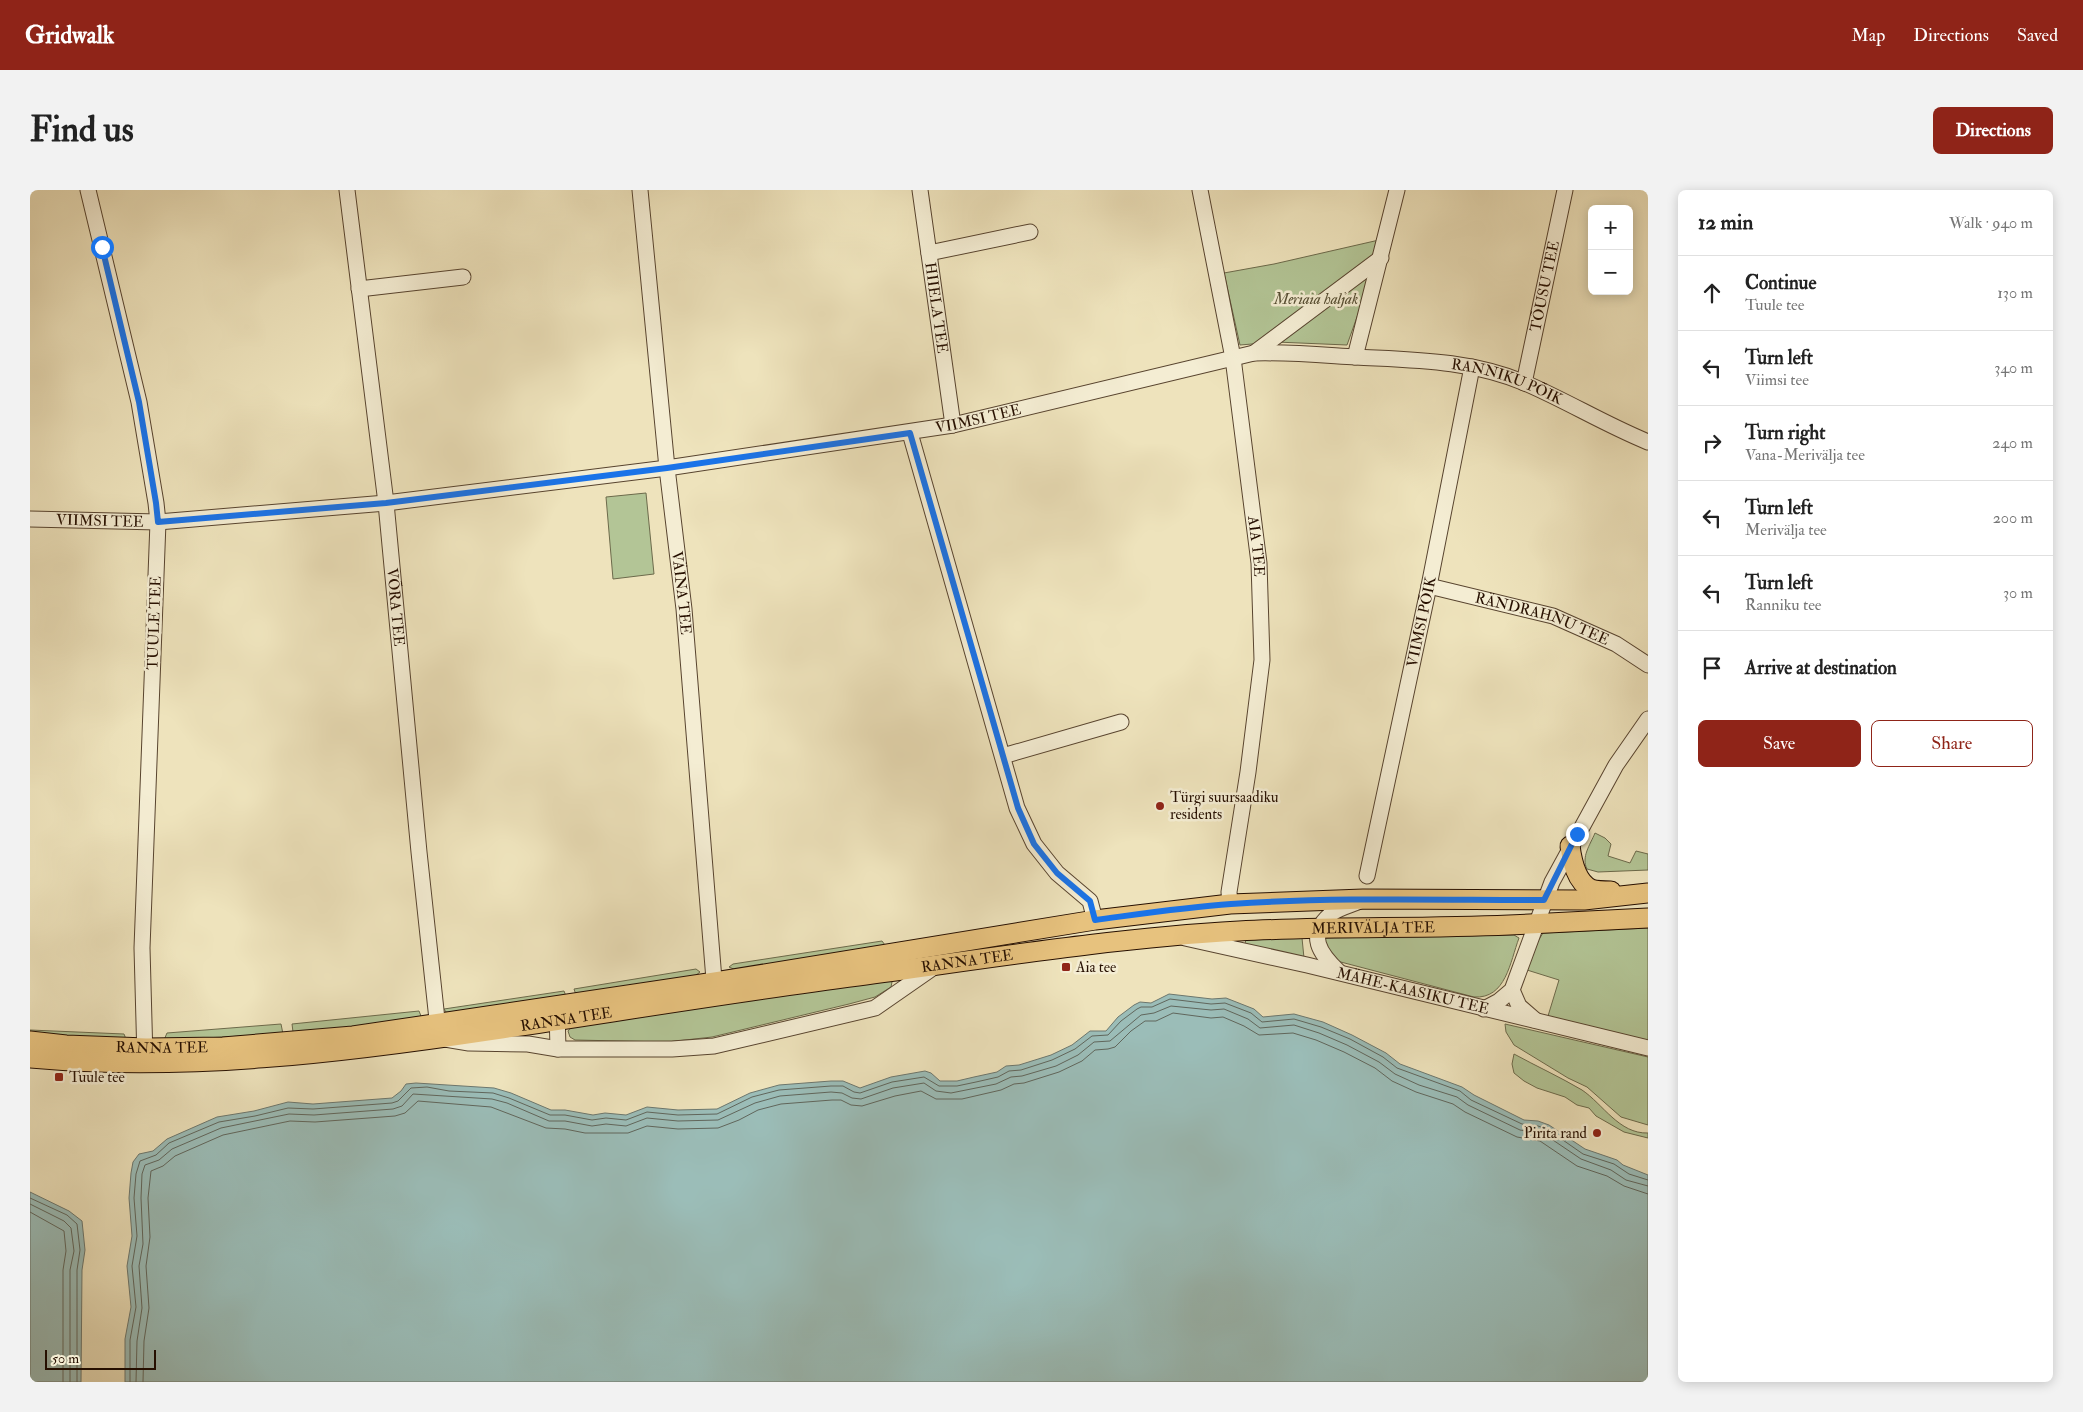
<!DOCTYPE html>
<html lang="en">
<head>
<meta charset="utf-8">
<style>
  body { margin:0; font-family:"IM FELL Double Pica",serif; background:#f2f2f2; color:#222 }
  .controls { position:absolute; right:15px; top:15px; display:grid; overflow:hidden; border-radius:8px; box-shadow:0 2px 12px #0003 }
  .controls button { width:45px; height:45px; display:grid; place-items:center; padding:0; border:0; border-bottom:1px solid #e0e0e0; background:#fff; color:#222; font:25px sans-serif }
  .scale { position:absolute; left:15px; bottom:12px; width:111px; box-sizing:border-box; padding-left:5px; border:2px solid #260f00; border-top:0; font-size:14px; line-height:18px; white-space:nowrap; color:#260f00; -webkit-text-stroke:4px #f4edd3; paint-order:stroke }
  .stop { position:absolute; width:15px; height:15px; margin:-11px; border:4px solid #1a73e8; border-radius:50%; background:#fff }
  .stop.end { background:#1a73e8; border-color:#fff; box-shadow:0 1px 5px #0008 }
  .list { margin:0; padding:0; list-style:none }
  h2 { display:flex; justify-content:space-between; align-items:center; height:65px; margin:0; padding:0 20px; font-size:21px }
  h2 small { font-size:16px; font-weight:400; color:#767676 }
  .list li { display:grid; grid-template-columns:32px 1fr auto; gap:15px; align-items:center; box-sizing:border-box; height:75px; padding:0 20px; border-top:1px solid #e0e0e0 }
  .list b { display:block; font-size:19px; white-space:nowrap }
  .list p { margin:0; font-size:16px; white-space:nowrap; color:#767676 }
  .list em { font-size:16px; font-style:normal; color:#767676 }
  .actions { display:flex; gap:10px; padding:15px 20px }
  .actions a { flex:1; padding:11px 0; border:1px solid #8f2418; border-radius:8px; text-align:center; font-size:18px; color:#8f2418 }
  .actions .main { background:#8f2418; color:#fff }
  .icon { flex:none; width:28px; height:28px; fill:none; stroke:currentColor; stroke-width:2; stroke-linecap:round; stroke-linejoin:round }
  .map { position:relative; flex:none; width:1618px; height:1192px; overflow:hidden; border-radius:8px }
  header { display:flex; align-items:center; gap:30px; box-sizing:border-box; height:70px; padding:0 25px; background:#8f2418; color:#fff }
  header strong { font-size:24px }
  nav { display:flex; gap:28px; margin-inline-start:auto; font-size:18px }
  .intro { display:flex; align-items:center; justify-content:space-between; box-sizing:border-box; height:120px; padding:0 30px }
  h1 { margin:0; font-size:35px }
  .button { padding:12px 22px; border-radius:8px; background:#8f2418; color:#fff; font-size:18px; font-weight:700 }
  main { display:flex; gap:30px; padding:0 30px }
  aside { flex:1; background:#fff; border-radius:8px; box-shadow:0 2px 12px #0003 }
  .map>svg:first-child { display:block }
</style>
</head>
<body>
<header>
<strong>Gridwalk</strong>
<nav><a>Map</a><a>Directions</a><a>Saved</a></nav>
</header>
<div class="intro"><h1>Find us</h1><a class="button">Directions</a></div>
<main>
<div class="map">
<svg width="1618" height="1192" viewBox="0 0 1618 1192">
  <rect width="100%" height="100%" fill="#eee3bc"/>
  <filter id="stains"><feTurbulence type="fractalNoise" baseFrequency=".004" numOctaves="4"/><feColorMatrix values="0 0 0 0 .2 0 0 0 0 .09 0 0 0 0 .02 0 0 0 .5 -.17"/></filter>
  <radialGradient id="worn" r=".72"><stop offset=".6" stop-color="#630" stop-opacity="0"/><stop offset="1" stop-color="#630" stop-opacity=".3"/></radialGradient>
  <path fill="#b3c596" stroke="#6c6a4b" d="M1349,50L1342,85L1317,155L1246,152L1210,155L1194,83L1244,74Z
    M616,303L624,384L583,389L576,307Z
    M1565,643L1575,648L1581,654L1578,666L1600,673L1606,661L1618,664V680L1568,682L1557,679C1551,667 1560,655 1565,643Z
    M1618,738V853L1518,826L1529,790L1497,780L1508,751L1513,743Z
    M1484,745L1489,748C1480,772 1476,809 1444,807L1307,771L1299,764L1294,748Z
    M1272,748L1274,768L1215,754L1216,749Z
    M852,751L855,755L852,757L706,780L699,777L703,774Z
    M666,779L670,782L665,786L546,805L544,799Z
    M857,790L862,792L861,797L845,807L819,814L682,847L637,852L545,850L540,847L538,841L543,835Z
    M534,801L536,806L423,823L416,822L414,819Z
    M389,821L391,826L381,829L317,838L263,842L262,834Z
    M251,834L253,844L134,850L137,843Z
    M1475,834L1618,867V935L1591,927L1557,897L1538,888L1484,855L1476,842Z
    M0,840L94,844L96,849L0,845Z
    M1484,864C1506,876 1530,887 1552,900C1573,914 1589,944 1618,943V948L1594,942L1566,926L1559,918L1547,915L1535,907L1507,898L1494,891L1484,883L1482,874Z"/>
  <path fill="#9bbdb8" stroke="#6c776e" d="M1139,804L1182,809L1196,808L1224,819L1233,827L1264,824L1293,832L1322,845L1356,863L1370,874L1432,897L1444,905L1494,930L1508,931L1519,935L1555,959L1587,970L1593,975L1618,985V1192H95V1149L101,1117L97,1076L102,1046L99,1008L101,983L103,972L109,964L123,961L137,949L187,927L224,921L258,912L283,914L362,908L371,901L376,894L386,893L464,898L481,903L521,920H535L563,925L575,923L596,925L617,917L648,920L687,919L720,903L749,895L801,891H813L830,898L861,887L895,881L901,883L910,891H927L944,887L967,882L976,876L989,875L1021,865L1042,855L1060,841H1076L1088,827L1104,815L1110,812L1121,813Z
    M0,1002L39,1021L52,1031L55,1060L52,1080L51,1192H0Z"/>
  <g fill="none" stroke-linecap="round" stroke-linejoin="round">
    <path stroke="#60665c" stroke-width="1" d="M0,1008L37,1025L47,1034L50,1060L47,1080V1192
      M0,1014L34,1031L41,1038L44,1061L40,1080V1192
      M0,1022L34,1041L36,1061L33,1080V1192
      M100,1192V1150L106,1117L102,1076L107,1046L104,1008L106,984L110,971L126,965L139,953L189,932L225,926L258,918L283,919L362,913L368,911L381,898L397,897L419,901L463,903L479,908L520,925H535L562,930L576,928L596,930L617,922L648,925L687,924L722,907L749,900L801,896H813L824,902L830,903L862,892L894,887L909,896H927L946,892L968,887L979,881L991,880L1022,870L1045,859L1062,846L1078,845L1091,831L1107,819L1111,817H1122L1140,809L1181,814L1195,813L1221,823L1232,832L1264,829L1291,837L1320,849L1353,867L1367,878L1430,901L1441,910L1492,934L1508,936L1517,939L1553,964L1584,974L1599,984L1618,990
      M106,1192L107,1151L112,1118L109,1076L113,1054L111,1008L112,984L115,975L129,970L142,959L191,938L259,924L284,925L363,919L372,916L383,904L462,909L477,913L519,931H535L562,936L576,934L596,936L617,928L648,931L688,930L725,913L750,906L801,902L812,903L822,908L831,909L863,898L894,893L906,901L921,903L966,894L981,887L992,886L1026,876L1048,865L1064,852L1080,851L1111,825L1124,823L1141,816L1181,820L1194,819L1218,829L1230,838L1264,835L1289,843L1317,855L1349,872L1365,884L1389,895L1427,907L1438,915L1490,940L1514,944L1551,969L1581,980L1596,990L1618,996
      M113,1192L114,1151L119,1118L116,1076L120,1047L118,1008L121,981L133,976L145,966L193,945L260,931L285,932L365,926L375,923L388,911L461,917L516,938L535,939L555,943H598L617,936L648,939L688,938L709,930L728,920L751,914L802,910H811L821,915L832,916L865,906L891,901L906,909H932L971,900L984,894L994,893L1029,882L1052,871L1065,860L1078,859L1085,857L1101,841L1115,831H1126L1143,823L1181,828L1193,827L1214,836L1229,845L1263,843L1286,850L1314,862L1345,878L1362,891L1386,902L1423,914L1435,922L1487,947L1510,951L1547,976L1577,986L1594,996L1618,1004"/>
    <g stroke="#58442f" stroke-width="17">
      <g id="minor">
        <path d="M58,0L109,212L126,313L128,332L112,758L115,869"/>
        <path id="s1" d="M317,0L356,313L389,662L409,848L439,853L498,854L528,859H642L684,856L845,818L904,777"/>
        <path id="s2" d="M610,0L637,278L654,419L685,802"/>
        <path id="s3" d="M890,0L923,235"/>
        <path id="s4" d="M1170,0L1203,168L1229,373L1232,470L1218,582L1199,702L1200,714"/>
        <path d="M899,63L1000,42"/>
        <path d="M329,99L433,87"/>
        <path d="M1224,163L1351,68"/>
        <path d="M1325,167L1367,0"/>
        <path id="s5" d="M1494,193L1535,0"/>
        <path d="M880,243L987,618L1004,654L1027,683L1060,711L1065,730"/>
        <path id="s6" d="M0,329L128,332L356,313L637,278L923,235L1224,163C1259,162 1292,165 1326,167C1383,170 1441,170 1495,193C1537,211 1576,235 1618,252"/>
        <path id="s7" d="M1399,396L1523,426L1586,454L1618,475"/>
        <path d="M973,566L1091,532"/>
        <path id="s8" d="M1337,686L1399,396L1442,177"/>
        <path id="s9" d="M1155,748L1277,775L1618,858"/>
        <path d="M1309,782C1290,764 1276,745 1301,724C1308,718 1321,715 1330,711"/>
        <path d="M1482,800L1489,816L1505,830"/>
        <path d="M1454,819L1469,811L1482,800L1522,692L1586,575L1618,529"/>
        <path d="M527,821L528,859"/>
      </g>
    </g>
    <g stroke="#260f00" stroke-width="21">
      <g id="major">
        <path d="M1540,656C1542,671 1546,692 1561,699C1567,701 1575,701 1581,701"/>
        <path id="s10" d="M0,851L36,855L116,858L193,857L323,846L685,792L1065,730L1200,714L1333,709L1554,710L1618,703"/>
        <path id="s11" d="M0,868C155,882 311,863 464,840C585,822 706,802 828,786C955,769 1082,748 1209,741C1299,736 1389,739 1479,735C1525,733 1572,730 1618,728"/>
      </g>
    </g>
    <use href="#minor" stroke="#f4edd3" stroke-width="15"/>
    <use href="#major" stroke="#e7c27e" stroke-width="19"/>
  </g>
  <g fill="none" stroke-linecap="round" stroke-linejoin="round">
    <path stroke="#1a73e8" stroke-width="6" d="M72,57L109,212L126,313L128,332L356,313L637,278L880,243L988,618L1004,654L1027,683L1060,711L1065,730C1110,724 1156,717 1201,714C1306,707 1410,710 1514,710L1547,644"/>
  </g>
  <g fill="#8f2418" stroke="#f4edd3" stroke-width="2">
    <circle cx="1130" cy="616" r="5"/>
    <rect x="1031" y="772" width="10" height="10" rx="2.5"/>
    <rect x="24" y="882" width="10" height="10" rx="2.5"/>
    <circle cx="1567" cy="943" r="5"/>
  </g>
  <g text-anchor="middle" stroke-width="5" stroke-linejoin="round" paint-order="stroke">
    <g font-size="15" fill="#260f00" stroke="#f4edd3">
      <text dy="5" stroke="none"><textPath href="#s5" startOffset="99">TÕUSU TEE</textPath></text>
      <text dy="5" stroke="none"><textPath href="#s3" startOffset="119">HIIELA TEE</textPath></text>
      <text dy="5" stroke="none"><textPath href="#s6" startOffset="1495">RANNIKU PÕIK</textPath></text>
      <text dy="5" stroke="none"><textPath href="#s6" startOffset="955">VIIMSI TEE</textPath></text>
      <text dy="5" stroke="none"><textPath href="#s6" startOffset="70">VIIMSI TEE</textPath></text>
      <text dy="5" stroke="none"><textPath href="#s4" startOffset="361">AIA TEE</textPath></text>
      <text dy="5" stroke="none"><textPath href="#s2" startOffset="405">VÄINA TEE</textPath></text>
      <text dy="5" stroke="none"><textPath href="#s1" startOffset="420">VÕRA TEE</textPath></text>
      <text dy="5" stroke="none"><textPath href="#s7" startOffset="118">RÄNDRAHNU TEE</textPath></text>
      <text dy="5" stroke="none"><textPath href="#s8" startOffset="260">VIIMSI PÕIK</textPath></text>
      <text transform="translate(124 433) rotate(-88)" y="5">TUULE TEE</text>
      <text dy="5" stroke="none"><textPath href="#s11" startOffset="1352">MERIVÄLJA TEE</textPath></text>
      <text dy="5" stroke="none"><textPath href="#s11" startOffset="944">RANNA TEE</textPath></text>
      <text dy="5" stroke="none"><textPath href="#s9" startOffset="234">MÄHE-KAASIKU TEE</textPath></text>
      <text dy="5" stroke="none"><textPath href="#s11" startOffset="539">RANNA TEE</textPath></text>
      <text dy="5" stroke="none"><textPath href="#s10" startOffset="132">RANNA TEE</textPath></text>
    </g>
    <g font-size="15" font-style="italic" fill="#574f34" stroke="#f4edd3">
      <text x="1286" y="114">Meriaia haljak</text>
    </g>
    <g font-size="15" fill="#260f00" stroke="#f4edd3" text-anchor="start">
      <text x="1140" y="612">Türgi suursaadiku<tspan x="1140" dy="17">residents</tspan></text>
      <text x="1046" y="782">Aia tee</text>
      <text x="39" y="892">Tuule tee</text>
      <text x="1557" y="948" text-anchor="end">Pirita rand</text>
    </g>
  </g>
  <rect width="100%" height="100%" filter="url(#stains)"/>
  <rect width="100%" height="100%" fill="url(#worn)"/>
</svg>
<div class="controls">
<button>+</button>
<button>−</button>
</div>
<div class="scale">50 m</div>
<div class="stop" style="left:72px;top:57px"></div>
<div class="stop end" style="left:1547px;top:644px"></div>
</div>
<aside>
<h2>12 min<small>Walk · 940 m</small></h2>
<ul class="list">
<li><svg class="icon" aria-label="ahead" viewBox="0 0 24 24"><path d="M12 20V5M6 11l6-6 6 6"/></svg><div><b>Continue</b><p>Tuule tee</p></div><em>130 m</em></li>
<li><svg class="icon" aria-label="left" viewBox="0 0 24 24"><path d="M17 20v-9H6M10 6l-5 5 5 5"/></svg><div><b>Turn left</b><p>Viimsi tee</p></div><em>340 m</em></li>
<li><svg class="icon" aria-label="right" viewBox="0 0 24 24"><path d="M7 20v-9h11M14 6l5 5-5 5"/></svg><div><b>Turn right</b><p>Vana-Merivälja tee</p></div><em>240 m</em></li>
<li><svg class="icon" aria-label="left" viewBox="0 0 24 24"><path d="M17 20v-9H6M10 6l-5 5 5 5"/></svg><div><b>Turn left</b><p>Merivälja tee</p></div><em>200 m</em></li>
<li><svg class="icon" aria-label="left" viewBox="0 0 24 24"><path d="M17 20v-9H6M10 6l-5 5 5 5"/></svg><div><b>Turn left</b><p>Ranniku tee</p></div><em>30 m</em></li>
<li><svg class="icon" aria-label="arrive" viewBox="0 0 24 24"><path d="M6 21V4h12l-3 4 3 4H6"/></svg><div><b>Arrive at destination</b></div></li>
</ul>
<div class="actions"><a class="main">Save</a><a>Share</a></div>
</aside>
</main>
</body>
</html>
